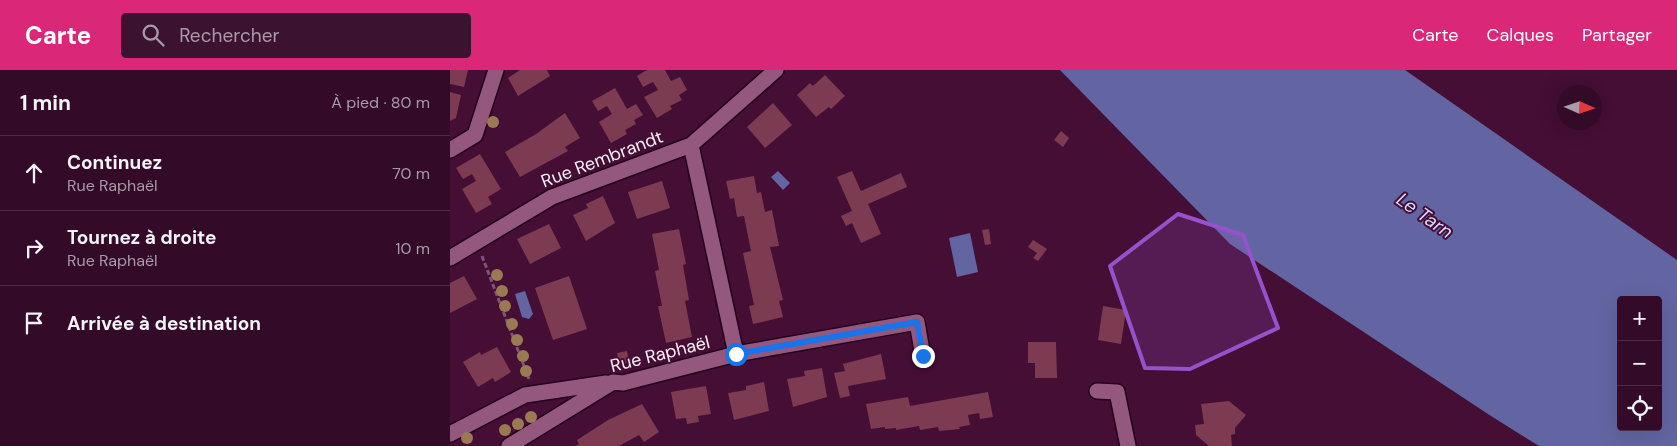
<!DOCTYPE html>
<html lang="fr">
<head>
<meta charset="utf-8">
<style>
  body { margin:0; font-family:"DM Sans",sans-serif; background:#3b1330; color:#f1f3f6 }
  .controls { position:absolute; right:15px; bottom:15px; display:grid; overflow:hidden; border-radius:5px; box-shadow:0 5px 20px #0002 }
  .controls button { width:45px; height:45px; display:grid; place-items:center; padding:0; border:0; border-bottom:1px solid #4e2b45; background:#330a28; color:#f1f3f6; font:25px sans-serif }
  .compass { position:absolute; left:1107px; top:15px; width:45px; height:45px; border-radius:50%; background:#330a28; box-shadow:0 5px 20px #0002; rotate:93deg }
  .stop { position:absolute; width:15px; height:15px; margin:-11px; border:4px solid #1a73e8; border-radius:50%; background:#fff }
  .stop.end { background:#1a73e8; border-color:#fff; box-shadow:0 1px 5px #0008 }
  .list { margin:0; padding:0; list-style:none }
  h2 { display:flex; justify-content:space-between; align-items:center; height:65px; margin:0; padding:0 20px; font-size:21px }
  h2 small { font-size:16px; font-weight:400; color:#a99aa8 }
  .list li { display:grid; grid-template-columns:32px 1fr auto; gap:15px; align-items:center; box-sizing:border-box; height:75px; padding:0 20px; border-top:1px solid #4e2b45 }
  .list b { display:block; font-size:19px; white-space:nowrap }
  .list p { margin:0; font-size:16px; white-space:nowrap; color:#a99aa8 }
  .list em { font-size:16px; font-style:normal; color:#a99aa8 }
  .icon { flex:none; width:28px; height:28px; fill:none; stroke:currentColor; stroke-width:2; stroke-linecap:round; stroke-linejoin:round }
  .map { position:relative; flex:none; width:1227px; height:376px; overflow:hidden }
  header { display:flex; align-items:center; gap:30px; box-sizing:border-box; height:70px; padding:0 25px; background:#db2777; color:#fff }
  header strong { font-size:24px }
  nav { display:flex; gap:28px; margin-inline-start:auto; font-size:18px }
  .search { width:350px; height:45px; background:#3b1330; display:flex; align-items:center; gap:12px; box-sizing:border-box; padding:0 18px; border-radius:5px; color:#a99aa8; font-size:19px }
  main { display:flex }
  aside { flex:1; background:#330a28 }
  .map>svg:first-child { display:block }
</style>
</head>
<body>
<header>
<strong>Carte</strong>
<div class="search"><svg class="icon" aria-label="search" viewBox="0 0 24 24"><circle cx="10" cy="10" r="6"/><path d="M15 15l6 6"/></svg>Rechercher</div>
<nav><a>Carte</a><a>Calques</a><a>Partager</a></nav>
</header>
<main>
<aside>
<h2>1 min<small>À pied · 80 m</small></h2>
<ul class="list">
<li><svg class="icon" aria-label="ahead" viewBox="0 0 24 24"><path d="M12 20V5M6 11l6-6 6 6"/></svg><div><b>Continuez</b><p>Rue Raphaël</p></div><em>70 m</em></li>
<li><svg class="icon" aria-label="right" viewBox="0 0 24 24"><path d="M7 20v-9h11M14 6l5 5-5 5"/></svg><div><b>Tournez à droite</b><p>Rue Raphaël</p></div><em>10 m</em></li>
<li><svg class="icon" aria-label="arrive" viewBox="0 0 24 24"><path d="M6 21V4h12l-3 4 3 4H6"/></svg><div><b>Arrivée à destination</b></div></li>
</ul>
</aside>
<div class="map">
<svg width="1227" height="376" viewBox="0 0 1227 376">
  <rect width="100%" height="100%" fill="#440e35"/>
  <path fill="#6365a2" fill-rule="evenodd" d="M610,0H955L1227,190V376H1089L1041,346L780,174ZM1171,230H1208V357H1171Z
    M328,101L340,113L333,120L321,107Z
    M520,163L528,202L507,207L499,168Z
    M75,221L83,244L79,249L72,247L65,224Z"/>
  <path fill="#7d3b51" d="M0,0H18L14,17L0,14Z
    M70,0H97L100,6L68,26L58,8Z
    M197,0H215L221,11L230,7L237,20L229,25L232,30L220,36L222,39L207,48L194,27L208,20L203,12L193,17L187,6Z
    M375,5L395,26L381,39L379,37L366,47L347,25L360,13L363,16Z
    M165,18L177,39L186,34L193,45L184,50L186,54L175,60L177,64L161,73L149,52L162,44L157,36L148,41L142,31Z
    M0,22L11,25L6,48L0,51Z
    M323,33L342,55L315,78L297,57Z
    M115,43L130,68L115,77L118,81L70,107L55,82L86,64Z
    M611,61L619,68L613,77L604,70Z
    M30,84L51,119L38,127L42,134L26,143L12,119L26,111L22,104L13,109L6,98Z
    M402,101L411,121L451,103L457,117L418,134L431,164L411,173L402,153L396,156L391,146L402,141L387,107Z
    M304,106L307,123L311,122L315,142L322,140L329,176L320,177L333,230L329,231L333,247L303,254L299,236L304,235L293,183L301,181L294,146L287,147L284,128L280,129L276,111Z
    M212,111L220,138L187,149L178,122Z
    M153,126L165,153L136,171L123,145L138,138L136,134Z
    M99,154L111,178L80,194L67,169Z
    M229,159L236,194L233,195L239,230L235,231L242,267L216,273L208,236H212L205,201L209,200L202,164Z
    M539,159L541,174L535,175L532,160Z
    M583,170L597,179L588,191L583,188L587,183L578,177Z
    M14,206L27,229L0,243V213Z
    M119,206L137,259L103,270L85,218Z
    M653,236L676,240L671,274L648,270Z
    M578,272H606L607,308H585V293H578Z
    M47,277L61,302L45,312L43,308L28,317L13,292L30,282L31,285Z
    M177,281L179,292L169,295L167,283Z
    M431,284L436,309L398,316L400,326L390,328L384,303L395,301L393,294Z
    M372,298L377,327L343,337L337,309L355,306L354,301Z
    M314,312L319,341L284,350L278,323L296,320V316Z
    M256,316L261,344L248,346L249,352L237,354L236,348L226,349L221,322Z
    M538,322L543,347L530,349L529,343L518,345L520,355L509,357L510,359L489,361L488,357L470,360L469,356L446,360V358L435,359V357L421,359L416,334L458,327L460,336Z
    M779,331L796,345L785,358V364L781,365L782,376H759L746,365L745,355L754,354L751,334Z
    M192,334L209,362L194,372L189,365L169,376H125L129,374L127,370L158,350Z"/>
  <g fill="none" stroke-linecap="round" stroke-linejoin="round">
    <g stroke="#24001a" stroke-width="18">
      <path id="minor" d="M241,75L286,284
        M0,80L25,65L46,0
        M0,188L102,127L241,75L326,0
        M647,321L667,322L678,376
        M0,364L75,325L156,313
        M59,376L163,312L173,313L286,284L467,252L473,287"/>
    </g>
    <path stroke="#7d5471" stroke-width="3" stroke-dasharray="5 2.5" stroke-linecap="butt" d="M32,186L79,309"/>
    <use href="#minor" stroke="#94587f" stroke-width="15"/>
  </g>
  <g fill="#9a7a53">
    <circle cx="43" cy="52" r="6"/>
    <circle cx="47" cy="205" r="6"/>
    <circle cx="52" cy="221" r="6"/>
    <circle cx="55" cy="236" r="6"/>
    <circle cx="62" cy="254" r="6"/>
    <circle cx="67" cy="270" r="6"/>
    <circle cx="73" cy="286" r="6"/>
    <circle cx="76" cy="301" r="6"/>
    <circle cx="81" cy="347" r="6"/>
    <circle cx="68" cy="354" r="6"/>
    <circle cx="55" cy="360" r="6"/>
    <circle cx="17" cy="368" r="6"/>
  </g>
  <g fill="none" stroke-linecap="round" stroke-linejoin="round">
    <path stroke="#1a73e8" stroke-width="6" d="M286,284L467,252L473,286"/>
  </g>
  <path fill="#9553ca" fill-opacity="0.2" stroke="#9553ca" stroke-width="4" stroke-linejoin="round" d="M728,144L793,165L828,258L740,299L695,298L660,196Z"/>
  <g text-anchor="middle" stroke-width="4" stroke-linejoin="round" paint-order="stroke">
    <g font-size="18" fill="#fbedf5" stroke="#440e35">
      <text transform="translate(152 89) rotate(-21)" y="6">Rue Rembrandt</text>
      <text transform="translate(210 284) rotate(-14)" y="6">Rue Raphaël</text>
    </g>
    <g font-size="19" font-style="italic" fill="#d6d9fe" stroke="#440e35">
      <text transform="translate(975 145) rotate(35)" y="7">Le Tarn</text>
    </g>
  </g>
</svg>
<div class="controls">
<button>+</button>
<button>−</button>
<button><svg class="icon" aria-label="locate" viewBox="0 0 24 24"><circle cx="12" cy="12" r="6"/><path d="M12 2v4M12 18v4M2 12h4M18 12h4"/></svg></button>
</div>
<svg class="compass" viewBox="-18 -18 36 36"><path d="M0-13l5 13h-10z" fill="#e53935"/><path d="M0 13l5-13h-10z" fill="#a99aa8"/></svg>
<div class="stop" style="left:286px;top:284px"></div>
<div class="stop end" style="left:473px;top:286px"></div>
</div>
</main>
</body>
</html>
